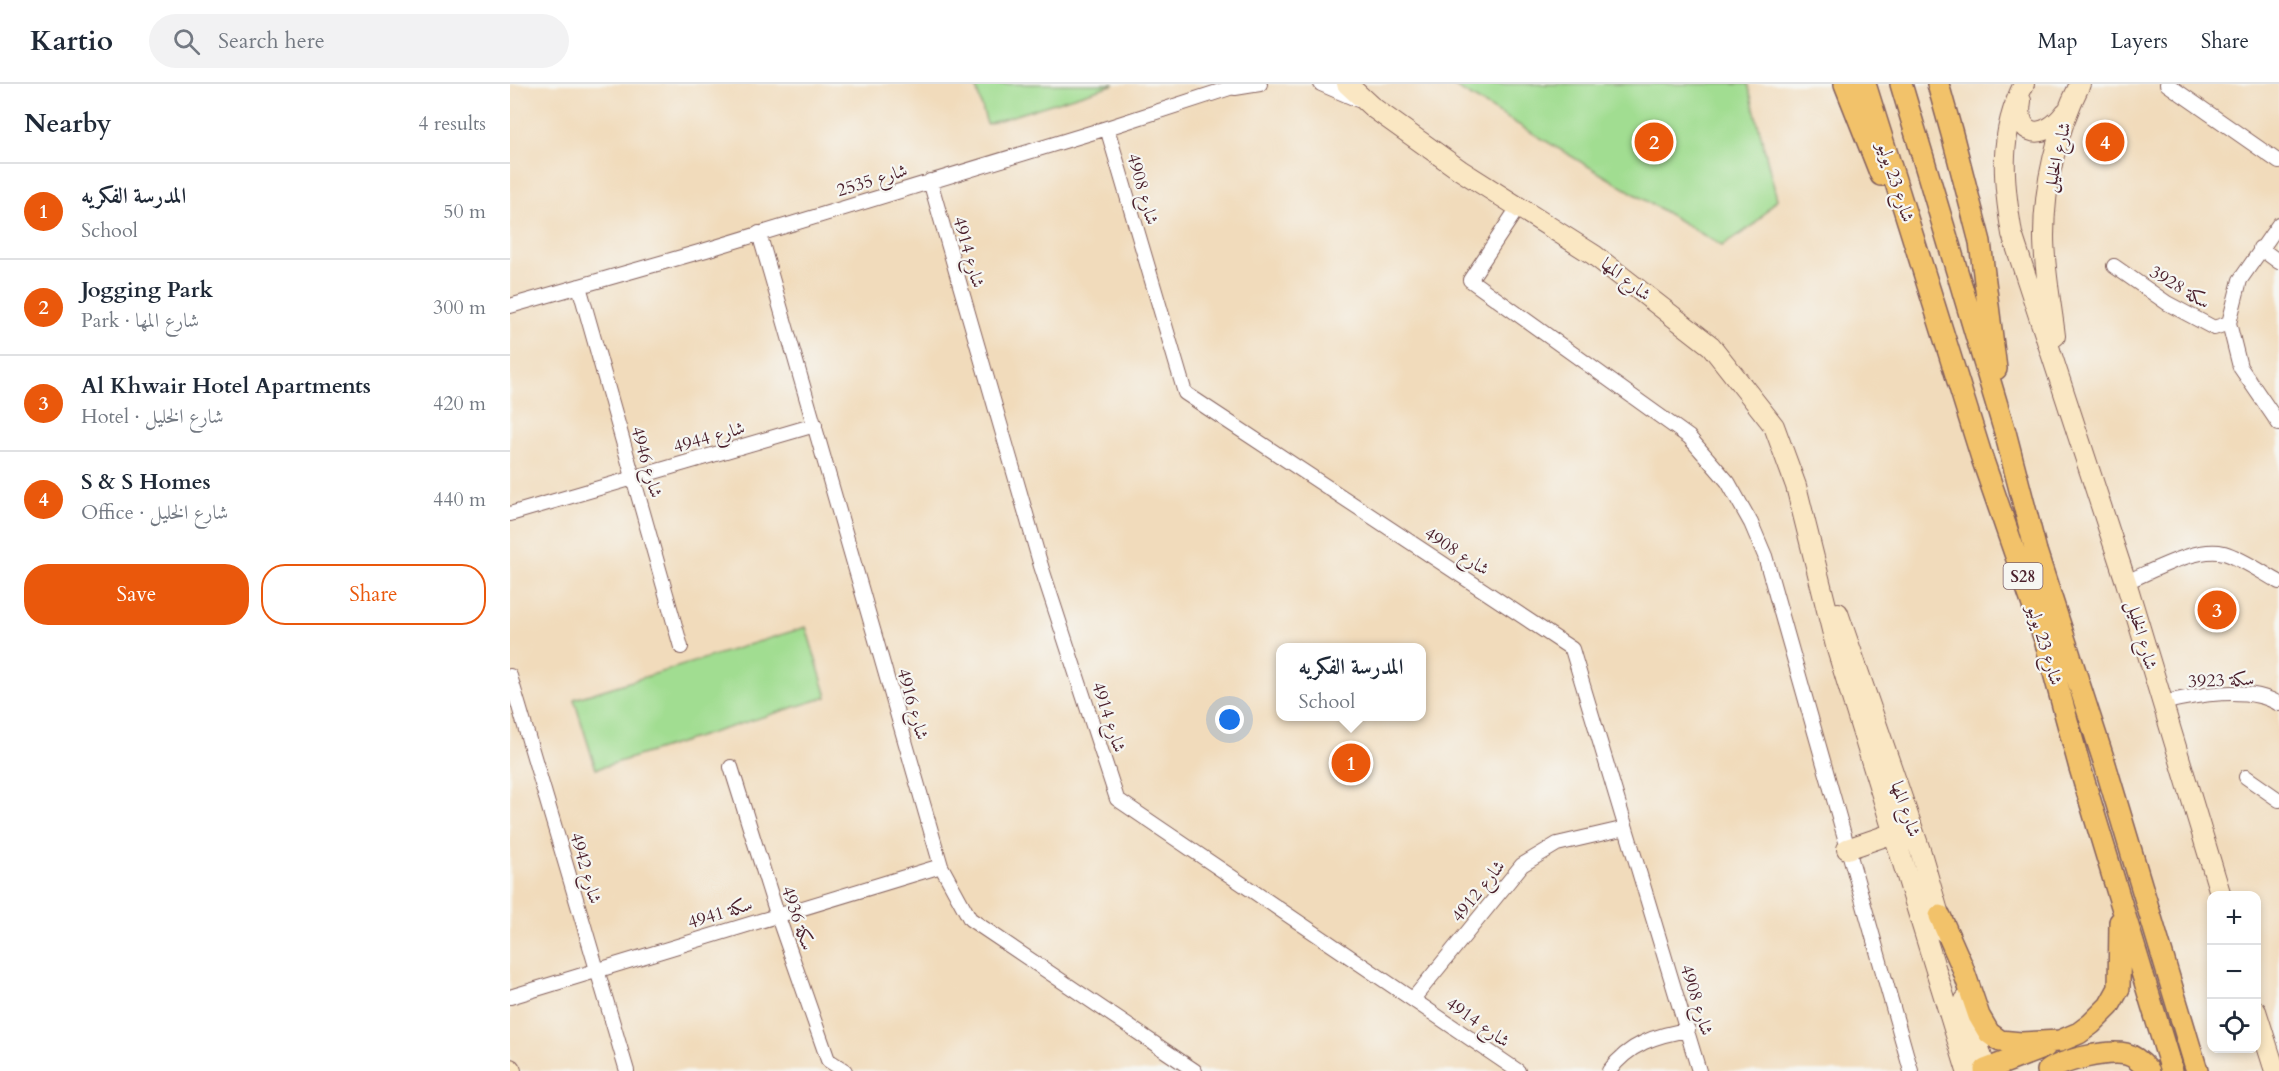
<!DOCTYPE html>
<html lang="en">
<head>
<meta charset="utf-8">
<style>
  body { margin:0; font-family:Cardo,Amiri,serif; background:#f2f2f3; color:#1f2937 }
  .controls { position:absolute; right:18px; bottom:18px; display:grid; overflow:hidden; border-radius:12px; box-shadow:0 3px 9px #0003 }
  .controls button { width:54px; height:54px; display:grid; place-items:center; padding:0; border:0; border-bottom:2px solid #e0e1e3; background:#fff; color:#1f2937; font:30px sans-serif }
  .you { position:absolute; left:720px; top:636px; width:21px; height:21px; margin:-15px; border:4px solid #fff; border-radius:50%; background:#1a73e8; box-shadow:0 0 0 9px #1a73e833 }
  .badge { display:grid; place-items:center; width:39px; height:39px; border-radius:50%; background:#ea580c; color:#fff; font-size:20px; font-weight:700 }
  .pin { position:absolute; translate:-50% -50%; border:3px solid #fff; box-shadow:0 2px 6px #0006 }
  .popup { position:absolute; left:766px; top:559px; width:150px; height:78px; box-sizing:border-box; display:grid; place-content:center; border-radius:12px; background:#fff; filter:drop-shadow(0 2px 4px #0005); font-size:20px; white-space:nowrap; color:#747a83 }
  .popup b { font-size:22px; color:#1f2937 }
  .popup::after { content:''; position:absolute; left:50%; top:100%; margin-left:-12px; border:12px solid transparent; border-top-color:#fff }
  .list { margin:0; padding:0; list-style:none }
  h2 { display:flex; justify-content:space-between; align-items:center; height:78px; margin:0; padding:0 24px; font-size:26px }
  h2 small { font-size:20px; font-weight:400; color:#747a83 }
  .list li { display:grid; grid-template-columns:39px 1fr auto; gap:18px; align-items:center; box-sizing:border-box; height:96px; padding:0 24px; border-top:2px solid #e0e1e3 }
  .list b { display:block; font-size:22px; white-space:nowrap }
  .list p { margin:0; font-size:20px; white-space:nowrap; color:#747a83 }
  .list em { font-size:20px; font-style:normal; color:#747a83 }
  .actions { display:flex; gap:12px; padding:18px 24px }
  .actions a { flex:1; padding:14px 0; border:2px solid #ea580c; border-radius:24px; text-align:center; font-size:21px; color:#ea580c }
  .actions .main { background:#ea580c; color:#fff }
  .icon { flex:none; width:33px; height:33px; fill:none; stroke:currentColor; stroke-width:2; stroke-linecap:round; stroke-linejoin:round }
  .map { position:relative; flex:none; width:1769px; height:987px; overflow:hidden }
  header { display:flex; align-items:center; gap:36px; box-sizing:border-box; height:84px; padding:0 30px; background:#fff; border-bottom:2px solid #e0e1e3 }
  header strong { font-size:28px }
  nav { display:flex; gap:33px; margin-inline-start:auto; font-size:21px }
  .search { width:420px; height:54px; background:#f2f2f3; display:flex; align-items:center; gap:15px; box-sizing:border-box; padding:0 21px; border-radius:33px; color:#747a83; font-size:22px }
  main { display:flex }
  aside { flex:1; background:#fff }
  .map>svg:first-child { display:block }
</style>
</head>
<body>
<header>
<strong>Kartio</strong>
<div class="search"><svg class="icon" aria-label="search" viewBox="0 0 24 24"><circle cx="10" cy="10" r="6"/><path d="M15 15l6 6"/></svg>Search here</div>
<nav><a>Map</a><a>Layers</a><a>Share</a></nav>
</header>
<main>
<aside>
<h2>Nearby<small>4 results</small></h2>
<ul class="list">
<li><span class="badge">1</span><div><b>المدرسة الفكريه</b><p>School</p></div><em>50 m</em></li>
<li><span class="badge">2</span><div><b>Jogging Park</b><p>Park · شارع المها</p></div><em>300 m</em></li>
<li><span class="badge">3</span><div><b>Al Khwair Hotel Apartments</b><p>Hotel · شارع الخليل</p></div><em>420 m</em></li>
<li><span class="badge">4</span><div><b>S &amp; S Homes</b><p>Office · شارع الخليل</p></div><em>440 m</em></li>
</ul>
<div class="actions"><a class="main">Save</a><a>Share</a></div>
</aside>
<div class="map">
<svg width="1769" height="987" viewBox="0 0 1769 987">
  <rect width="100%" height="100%" fill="#f6f6f2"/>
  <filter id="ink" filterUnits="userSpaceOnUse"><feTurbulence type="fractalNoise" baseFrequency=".0167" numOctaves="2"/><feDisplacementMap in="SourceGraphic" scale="12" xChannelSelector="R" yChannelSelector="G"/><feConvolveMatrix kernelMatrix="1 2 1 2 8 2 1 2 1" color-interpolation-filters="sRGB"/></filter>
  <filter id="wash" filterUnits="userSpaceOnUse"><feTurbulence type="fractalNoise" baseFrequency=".008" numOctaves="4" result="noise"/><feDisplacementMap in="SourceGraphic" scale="24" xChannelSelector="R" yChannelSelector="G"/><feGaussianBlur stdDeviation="1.35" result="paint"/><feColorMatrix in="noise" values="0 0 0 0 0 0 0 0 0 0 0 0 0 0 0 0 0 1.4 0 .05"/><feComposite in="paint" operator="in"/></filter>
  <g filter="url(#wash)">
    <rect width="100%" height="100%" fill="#f1dbbb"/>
    <path fill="#a1dd91" stroke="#767e5e" stroke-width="1.5" d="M465,0H605L477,40Z
      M940,0H1238L1267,115L1244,141L1212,162Z
      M296,543L317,613L86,685L64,615Z"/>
  </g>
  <g filter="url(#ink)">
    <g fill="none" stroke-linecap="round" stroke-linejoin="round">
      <g stroke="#84615d" stroke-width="16">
        <path id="street" d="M811,0L848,16
          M1657,0L1769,78
          M725,4L750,0
          M597,44L675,309L1062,565L1189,987
          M420,97L531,482L607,715L1008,987
          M1009,122L960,196L1179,353L1218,398L1241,439L1255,472L1401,987
          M249,149L431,782L460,835L685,987
          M1750,164L1769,178
          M1604,182L1657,219L1704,244L1719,239L1730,196L1769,140
          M69,202L171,563
          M0,222L196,166L597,44L732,0
          M1719,239L1730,283L1769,340
          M0,430L305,341
          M1616,498C1643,487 1686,462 1714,469C1731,474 1753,489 1769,498
          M0,592L117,987
          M1652,619C1686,611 1738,601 1769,620
          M221,683L267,830L318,976L335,987
          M1736,693L1769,716
          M0,913L431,782
          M903,915L1012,781L1047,760L1116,744
          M1099,987C1119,960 1146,951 1178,946"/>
      </g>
      <g stroke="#84615d" stroke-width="22">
        <path id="secondary" d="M837,0L862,23L950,86L1084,171L1201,262L1264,342L1286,402L1326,562L1457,987
          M1514,0C1488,50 1493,97 1502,150L1616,498L1711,812
          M1511,17C1505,55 1535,56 1555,29
          M1545,252C1541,219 1534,185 1534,152C1534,100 1547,46 1570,0
          M1328,529L1411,769L1434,848
          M1337,765L1384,749
          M1455,916L1476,987
          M1746,927L1765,987
          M0,985L1,987"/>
      </g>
      <g stroke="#84615d" stroke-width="24">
        <path id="primary" d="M1335,0L1371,91
          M1355,0L1472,374L1535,556L1570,684L1662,987
          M1391,0L1495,348L1526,467L1594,677L1687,987
          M1428,0L1442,50L1470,158L1486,285
          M1430,832L1452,882L1469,932L1479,949L1490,957L1511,959L1550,957L1569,949L1581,940L1599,922L1609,904L1610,838
          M1475,986L1535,963
          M1538,987C1553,976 1597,966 1616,970C1625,972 1633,980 1639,987"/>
      </g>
      <use href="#street" stroke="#fff" stroke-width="14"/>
      <use href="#secondary" stroke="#fae7c3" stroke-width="20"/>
      <use href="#primary" stroke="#f2c26a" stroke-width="21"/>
    </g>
  </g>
  <g text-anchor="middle" stroke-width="4.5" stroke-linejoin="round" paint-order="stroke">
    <rect fill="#f6f6f2" stroke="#7e6067" stroke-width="1.5" x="1493.5" y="479" width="39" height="26" rx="4.5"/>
    <g font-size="16" font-weight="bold" fill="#4a1f2b">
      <text x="1513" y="498">S28</text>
    </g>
    <g font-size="18" fill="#4a1f2b" stroke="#f6f6f2">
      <text transform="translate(1547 73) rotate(-77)" y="6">شارع الخليل</text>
      <text transform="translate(362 96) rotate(-17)" y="6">2535 شارع</text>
      <text transform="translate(1386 98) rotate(72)" y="6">شارع 23 يوليو</text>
      <text transform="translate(633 105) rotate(74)" y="6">4908 شارع</text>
      <text transform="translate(459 168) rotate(74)" y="6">4914 شارع</text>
      <text transform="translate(1116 195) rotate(38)" y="6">شارع المها</text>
      <text transform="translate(1670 203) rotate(31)" y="6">سكة 3928</text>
      <text transform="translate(199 353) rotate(-16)" y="6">4944 شارع</text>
      <text transform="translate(137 378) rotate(74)" y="6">4946 شارع</text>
      <text transform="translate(947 467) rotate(33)" y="6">4908 شارع</text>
      <text transform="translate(1632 551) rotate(74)" y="6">شارع الخليل</text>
      <text transform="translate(1535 561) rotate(73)" y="6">شارع 23 يوليو</text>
      <text transform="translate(1711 596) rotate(-2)" y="6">سكة 3923</text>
      <text transform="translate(403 620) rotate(74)" y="6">4916 شارع</text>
      <text transform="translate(599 633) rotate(72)" y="6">4914 شارع</text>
      <text transform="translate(1396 725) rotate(71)" y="6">شارع المها</text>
      <text transform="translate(76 784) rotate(74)" y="6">4942 شارع</text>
      <text transform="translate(968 807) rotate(-51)" y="6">4912 شارع</text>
      <text transform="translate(210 829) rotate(-17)" y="6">سكة 4941</text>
      <text transform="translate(288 834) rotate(71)" y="6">سكة 4936</text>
      <text transform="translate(1187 916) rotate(73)" y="6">4908 شارع</text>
      <text transform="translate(968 938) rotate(35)" y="6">4914 شارع</text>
    </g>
  </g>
</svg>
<div class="controls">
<button>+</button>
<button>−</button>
<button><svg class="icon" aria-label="locate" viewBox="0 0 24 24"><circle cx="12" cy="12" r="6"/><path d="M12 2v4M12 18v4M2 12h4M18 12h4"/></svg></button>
</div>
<div class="you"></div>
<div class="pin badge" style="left:841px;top:679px">1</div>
<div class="popup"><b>المدرسة الفكريه</b>School</div>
<div class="pin badge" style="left:1144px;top:58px">2</div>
<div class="pin badge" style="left:1707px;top:526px">3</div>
<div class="pin badge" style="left:1595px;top:58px">4</div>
</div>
</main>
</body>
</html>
